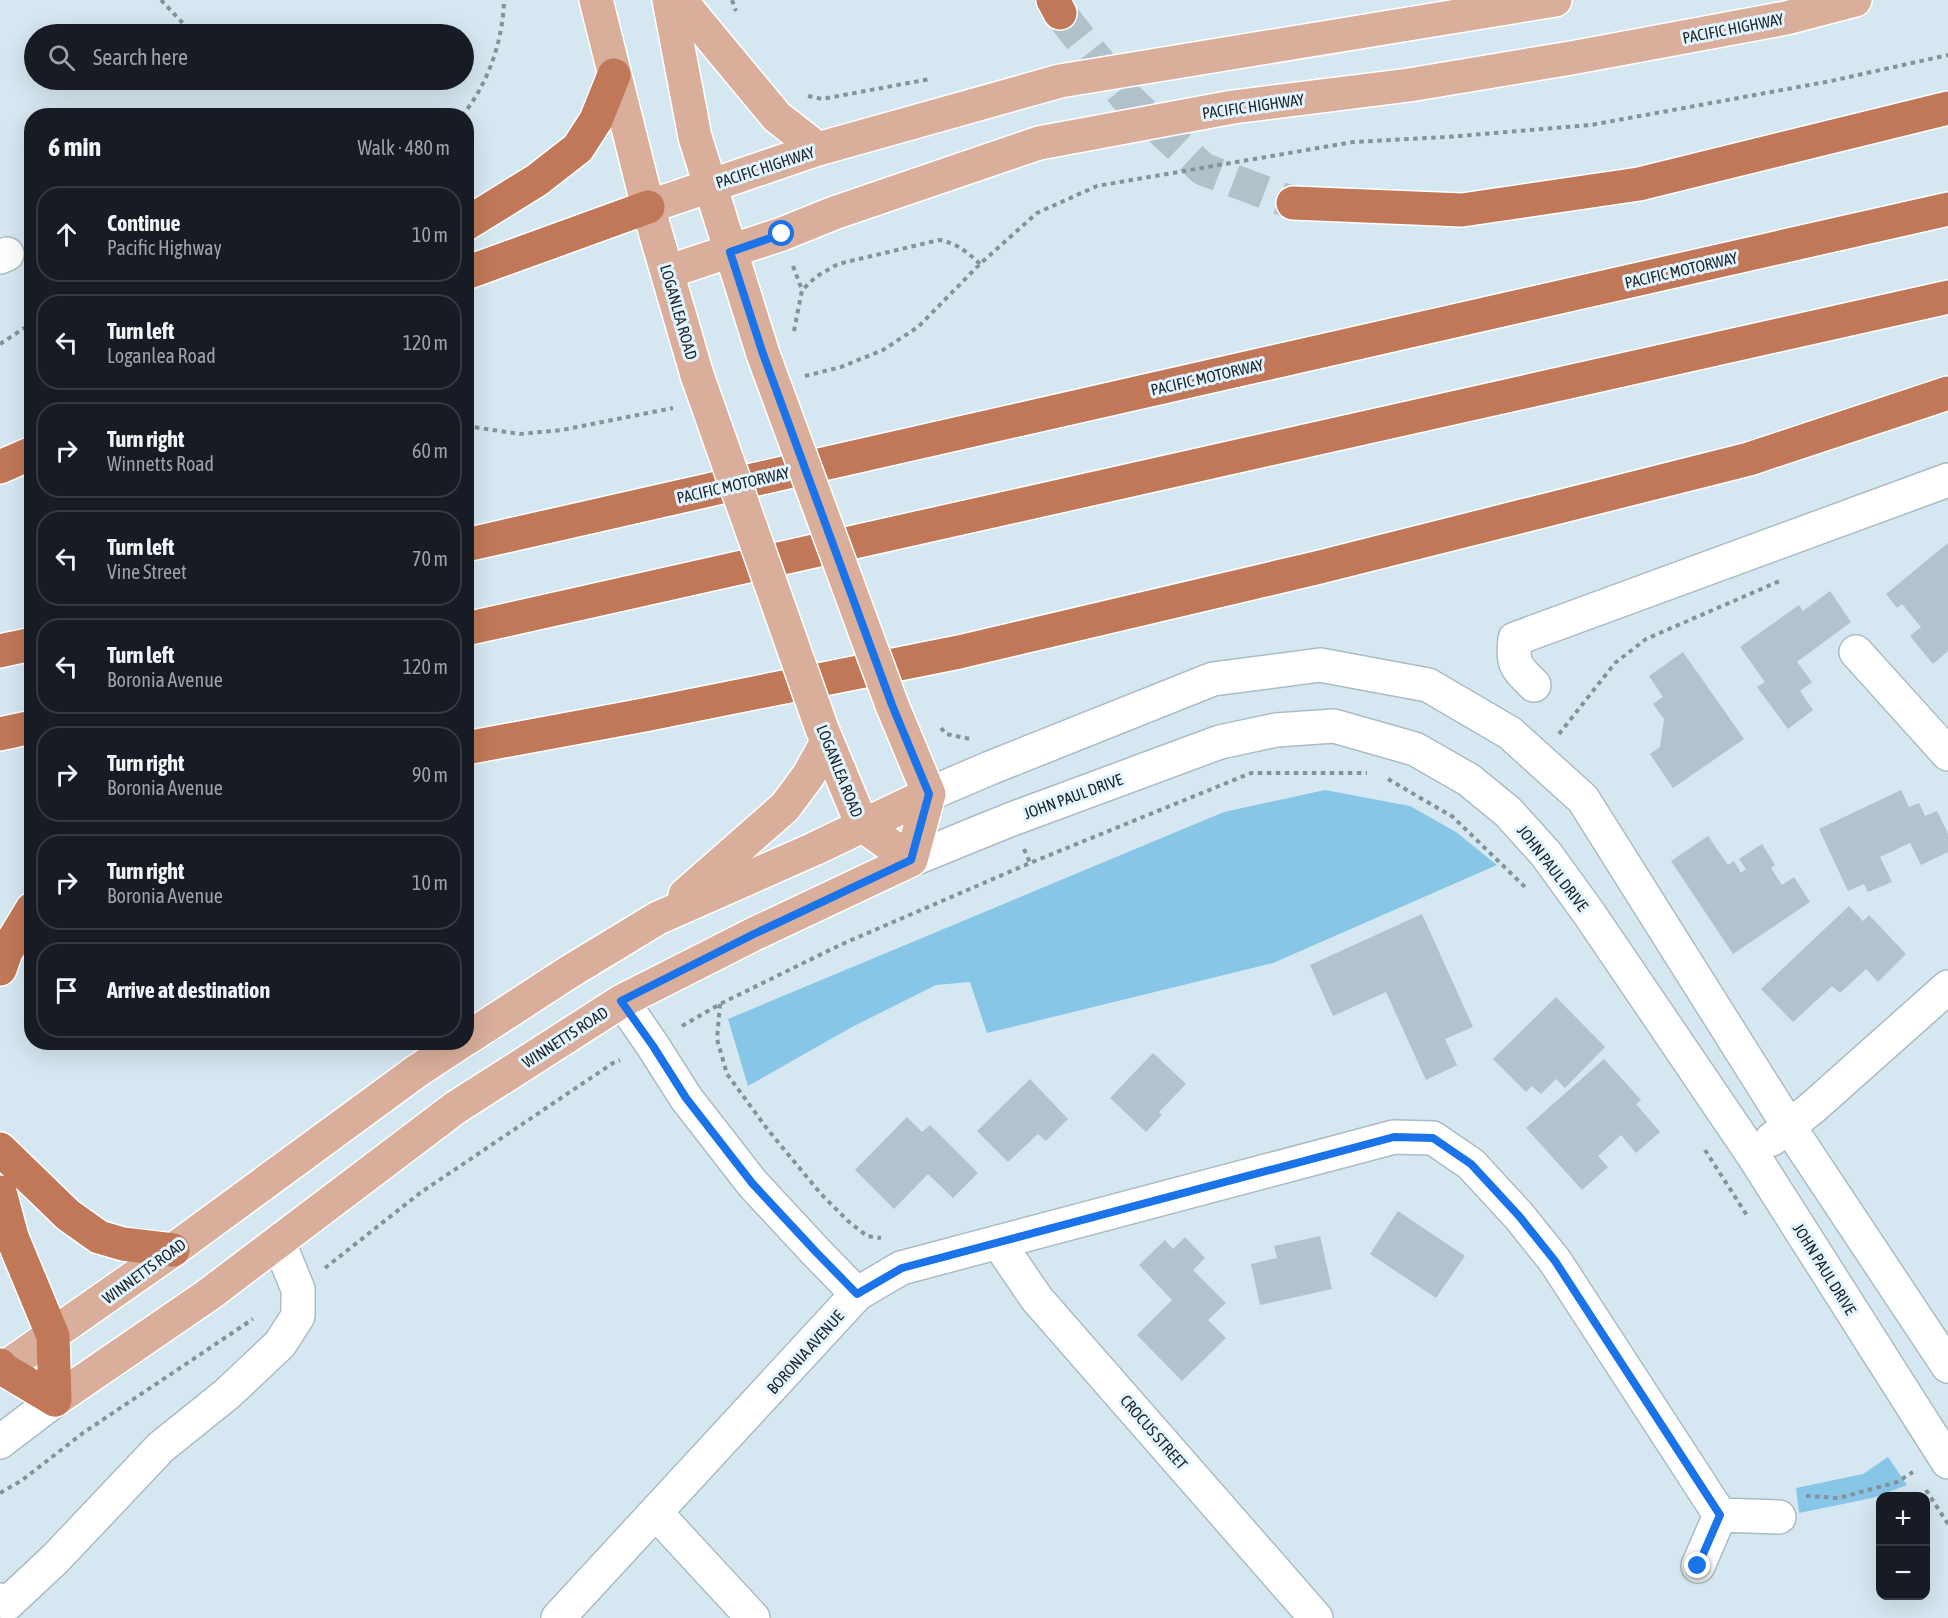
<!DOCTYPE html>
<html lang="en">
<head>
<meta charset="utf-8">
<style>
  body { margin:0; font-family:"Asap Condensed",sans-serif; background:#20242c; color:#f1f3f6 }
  .controls { position:absolute; right:18px; bottom:18px; display:grid; overflow:hidden; border-radius:12px; box-shadow:0 6px 24px #0002 }
  .controls button { width:54px; height:54px; display:grid; place-items:center; padding:0; border:0; border-bottom:2px solid #363941; background:#171b24; color:#f1f3f6; font:30px sans-serif }
  .stop { position:absolute; width:18px; height:18px; margin:-14px; border:4px solid #1a73e8; border-radius:50%; background:#fff }
  .stop.end { background:#1a73e8; border-color:#fff; box-shadow:0 2px 6px #0008 }
  .list { margin:0; padding:0; list-style:none }
  h2 { display:flex; justify-content:space-between; align-items:center; height:78px; margin:0; padding:0 24px; font-size:26px }
  h2 small { font-size:20px; font-weight:400; color:#9ea1a6 }
  .list li { display:grid; grid-template-columns:39px 1fr auto; gap:18px; align-items:center; box-sizing:border-box; height:96px; margin:0 12px 12px; padding:0 12px; border:2px solid #363941; border-radius:24px }
  .list b { display:block; font-size:22px; white-space:nowrap }
  .list p { margin:0; font-size:20px; white-space:nowrap; color:#9ea1a6 }
  .list em { font-size:20px; font-style:normal; color:#9ea1a6 }
  .icon { flex:none; width:33px; height:33px; fill:none; stroke:currentColor; stroke-width:2; stroke-linecap:round; stroke-linejoin:round }
  .map { position:relative; flex:none; width:1948px; height:1618px; overflow:hidden }
  .search { position:absolute; background:#171b24; box-shadow:0 6px 24px #0002; left:24px; top:24px; width:450px; height:66px; display:flex; align-items:center; gap:15px; box-sizing:border-box; padding:0 21px; border-radius:33px; color:#9ea1a6; font-size:22px }
  .panel { position:absolute; background:#171b24; box-shadow:0 6px 24px #0002; left:24px; top:108px; width:450px; height:942px; border-radius:24px }
  .map>svg:first-child { display:block }
</style>
</head>
<body>
<div class="map">
<svg width="1948" height="1618" viewBox="0 0 1948 1618">
  <rect width="100%" height="100%" fill="#d5e7f1"/>
  <path fill="#87c6e7" d="M1325,790L1410,806L1456,832L1497,865L1273,963L987,1033L970,982L936,985L852,1027L748,1086L728,1019L1224,812Z
    M1888,1457L1907,1485L1872,1498L1799,1513L1796,1488L1863,1474Z"/>
  <path fill="#b2c3cd" d="M1948,543V651L1933,664L1910,636L1921,627L1902,604L1897,608L1886,594Z
    M1830,591L1851,622L1797,662L1812,682L1800,691L1813,710L1788,729L1757,687L1765,682L1740,647L1799,605L1803,611Z
    M1683,652L1744,739L1673,788L1650,754L1660,747L1664,719L1653,704L1663,697L1649,676Z
    M1901,790L1909,807L1919,803L1925,816L1937,811L1948,834V852L1921,865L1910,843L1880,857L1892,882L1868,892L1864,884L1848,891L1819,829Z
    M1708,836L1728,865L1734,861L1741,873L1746,869L1739,859L1762,844L1775,865L1771,868L1782,885L1794,877L1810,902L1733,954L1671,861Z
    M1849,906L1863,921L1869,915L1906,954L1878,982L1866,969L1840,993L1832,986L1793,1022L1761,989Z
    M1422,914L1473,1027L1445,1039L1457,1065L1426,1080L1386,992L1333,1016L1310,965Z
    M1556,997L1605,1047L1565,1088L1556,1079L1541,1094L1532,1086L1526,1092L1493,1059Z
    M1153,1053L1186,1084L1159,1112L1162,1115L1146,1132L1110,1098Z
    M1604,1059L1641,1100L1636,1104L1660,1132L1636,1153L1621,1135L1598,1156L1608,1167L1582,1190L1526,1128Z
    M1030,1079L1068,1119L1046,1141L1038,1134L1008,1162L977,1131Z
    M907,1117L922,1132L930,1125L978,1173L953,1198L928,1174L894,1209L855,1170Z
    M1398,1211L1465,1256L1436,1298L1370,1254Z
    M1320,1236L1332,1289L1260,1305L1251,1264L1277,1258L1274,1246Z
    M1185,1237L1205,1258L1193,1270L1226,1303L1208,1320L1226,1338L1182,1381L1137,1335L1172,1300L1139,1265L1165,1240L1173,1249Z"/>
  <g fill="none" stroke-linecap="round" stroke-linejoin="round">
    <path stroke="#b1c1c9" stroke-width="33" stroke-dasharray="33 16" stroke-linecap="butt" d="M1060,13L1126,97L1203,169L1293,203"/>
    <g stroke="#abbcc6" stroke-width="36">
      <path id="minor" d="M0,257L7,254
        M1856,652L1948,754
        M1534,685C1516,667 1512,665 1515,639L1948,480
        M929,794L990,768L1213,679L1320,665L1428,685L1510,733L1583,799L1788,1125L1948,1366
        M911,860L1012,819L1220,742L1276,730L1334,726L1415,749L1469,780L1508,812L1546,854L1588,912L1753,1155L1948,1462
        M622,1001L653,1046L686,1098L752,1183L816,1252L857,1294
        M1772,1139L1811,1109L1948,987
        M998,1242L1037,1299L1316,1618
        M0,1442L55,1400
        M656,1513L753,1618
        M1698,1566L1720,1515L1779,1517
        M0,1600L8,1603L55,1559L161,1447L227,1394L280,1344L298,1316V1289L279,1243
        M558,1618L857,1294L901,1268L1394,1137L1433,1138L1471,1164L1519,1216L1555,1261L1720,1515"/>
    </g>
    <g stroke="#fff" stroke-width="36">
      <path id="major" d="M596,0L648,207L697,375
        M669,0L695,137L763,354
        M680,0L777,117L818,149
        M648,207L818,149L1060,81L1555,0
        M667,272L782,234L834,213L1039,143L1233,107L1409,85L1571,58L1786,18L1855,0
        M892,705L929,794L911,860
        M822,729L862,825L911,860
        M685,895L785,807L808,776L827,742
        M466,1039L569,972L658,918L814,849L929,794
        M3,1369L173,1250L417,1071L461,1042
        M55,1400L208,1295L455,1108L622,1001L754,934L911,860"/>
    </g>
    <g stroke="#fff" stroke-width="36">
      <path id="highway" d="M1053,0L1060,13
        M1293,203L1462,210L1639,184L1948,108
        M466,224L537,180L578,148L596,120L614,75
        M466,273L648,207
        M0,467L32,453
        M466,545L1948,209
        M466,629L1948,297
        M0,651L32,644
        M0,734L32,727
        M466,748L644,715L959,652L1316,568L1749,459L1948,393
        M0,969L6,952L32,909
        M0,1149L68,1215L99,1237L123,1244L173,1250
        M0,1192L12,1237L53,1336L55,1400
        M0,1365L3,1369L55,1400"/>
    </g>
    <path stroke="#859399" stroke-width="4" stroke-dasharray="4.5 4.5" stroke-linecap="butt" d="M161,0L193,34
      M732,0L736,11
      M808,96L822,99L930,79
      M462,116C488,84 503,41 504,0
      M793,266L802,290
      M794,331L802,290L817,276L838,264L939,240C957,243 967,252 980,264
      M0,344L32,323
      M805,376L841,367L883,350L918,327L980,264L1037,213L1097,186L1353,142L1447,137L1591,125L1831,81L1948,55
      M466,426L520,434L562,430L673,408
      M941,728L946,734L970,739
      M1559,734L1615,663L1646,639L1782,580
      M1388,779L1453,817L1525,887
      M1024,849L1030,863
      M720,1004L717,1039L727,1074L768,1130L821,1194L848,1221L867,1236L881,1238
      M682,1026L720,1004L840,945L1030,863L1251,773H1367
      M1705,1150L1748,1217
      M325,1268L420,1193L613,1063L620,1060
      M1926,1490L1948,1524
      M0,1493L21,1481L83,1433L253,1319
      M1806,1496L1839,1498L1897,1482L1913,1472"/>
    <use href="#minor" stroke="#fff" stroke-width="33"/>
    <use href="#major" stroke="#d9ae9b" stroke-width="33"/>
    <use href="#highway" stroke="#c07858" stroke-width="33"/>
    <g stroke="#fff" stroke-width="36" stroke-linecap="butt">
      <path id="major-bridge" d="M763,354L892,705
        M697,375L822,729"/>
    </g>
    <use href="#major-bridge" stroke="#d9ae9b" stroke-width="33"/>
  </g>
  <g fill="none" stroke-linecap="round" stroke-linejoin="round">
    <path stroke="#1a73e8" stroke-width="8" d="M782,234L730,252L763,354L892,705L929,794L911,860L754,934L621,1001L653,1046L686,1098L752,1183L816,1252L857,1294L902,1268L1394,1137L1433,1138L1471,1164L1519,1216L1555,1261L1720,1515L1698,1566"/>
  </g>
  <g text-anchor="middle" stroke-width="6" stroke-linejoin="round" paint-order="stroke">
    <g font-size="16" fill="#20272a" stroke="#e2f4ff">
      <text transform="translate(1733 28) rotate(-11)" y="6">PACIFIC HIGHWAY</text>
      <text transform="translate(1253 106) rotate(-8)" y="6">PACIFIC HIGHWAY</text>
      <text transform="translate(765 167) rotate(-18)" y="6">PACIFIC HIGHWAY</text>
      <text transform="translate(1681 270) rotate(-13)" y="6">PACIFIC MOTORWAY</text>
      <text transform="translate(679 312) rotate(74)" y="6">LOGANLEA ROAD</text>
      <text transform="translate(1207 377) rotate(-13)" y="6">PACIFIC MOTORWAY</text>
      <text transform="translate(733 485) rotate(-13)" y="6">PACIFIC MOTORWAY</text>
      <text transform="translate(840 771) rotate(68)" y="6">LOGANLEA ROAD</text>
      <text transform="translate(1073 796) rotate(-20)" y="6">JOHN PAUL DRIVE</text>
      <text transform="translate(1553 868) rotate(52)" y="6">JOHN PAUL DRIVE</text>
      <text transform="translate(565 1037) rotate(-33)" y="6">WINNETTS ROAD</text>
      <text transform="translate(1825 1269) rotate(58)" y="6">JOHN PAUL DRIVE</text>
      <text transform="translate(144 1271) rotate(-36)" y="6">WINNETTS ROAD</text>
      <text transform="translate(805 1352) rotate(-48)" y="6">BORONIA AVENUE</text>
      <text transform="translate(1154 1432) rotate(49)" y="6">CROCUS STREET</text>
    </g>
  </g>
</svg>
<div class="controls">
<button>+</button>
<button>−</button>
</div>
<div class="stop" style="left:782px;top:234px"></div>
<div class="stop end" style="left:1698px;top:1566px"></div>
<div class="search"><svg class="icon" aria-label="search" viewBox="0 0 24 24"><circle cx="10" cy="10" r="6"/><path d="M15 15l6 6"/></svg>Search here</div>
<section class="panel">
<h2>6 min<small>Walk · 480 m</small></h2>
<ul class="list">
<li><svg class="icon" aria-label="ahead" viewBox="0 0 24 24"><path d="M12 20V5M6 11l6-6 6 6"/></svg><div><b>Continue</b><p>Pacific Highway</p></div><em>10 m</em></li>
<li><svg class="icon" aria-label="left" viewBox="0 0 24 24"><path d="M17 20v-9H6M10 6l-5 5 5 5"/></svg><div><b>Turn left</b><p>Loganlea Road</p></div><em>120 m</em></li>
<li><svg class="icon" aria-label="right" viewBox="0 0 24 24"><path d="M7 20v-9h11M14 6l5 5-5 5"/></svg><div><b>Turn right</b><p>Winnetts Road</p></div><em>60 m</em></li>
<li><svg class="icon" aria-label="left" viewBox="0 0 24 24"><path d="M17 20v-9H6M10 6l-5 5 5 5"/></svg><div><b>Turn left</b><p>Vine Street</p></div><em>70 m</em></li>
<li><svg class="icon" aria-label="left" viewBox="0 0 24 24"><path d="M17 20v-9H6M10 6l-5 5 5 5"/></svg><div><b>Turn left</b><p>Boronia Avenue</p></div><em>120 m</em></li>
<li><svg class="icon" aria-label="right" viewBox="0 0 24 24"><path d="M7 20v-9h11M14 6l5 5-5 5"/></svg><div><b>Turn right</b><p>Boronia Avenue</p></div><em>90 m</em></li>
<li><svg class="icon" aria-label="right" viewBox="0 0 24 24"><path d="M7 20v-9h11M14 6l5 5-5 5"/></svg><div><b>Turn right</b><p>Boronia Avenue</p></div><em>10 m</em></li>
<li><svg class="icon" aria-label="arrive" viewBox="0 0 24 24"><path d="M6 21V4h12l-3 4 3 4H6"/></svg><div><b>Arrive at destination</b></div></li>
</ul>
</section>
</div>
</body>
</html>
